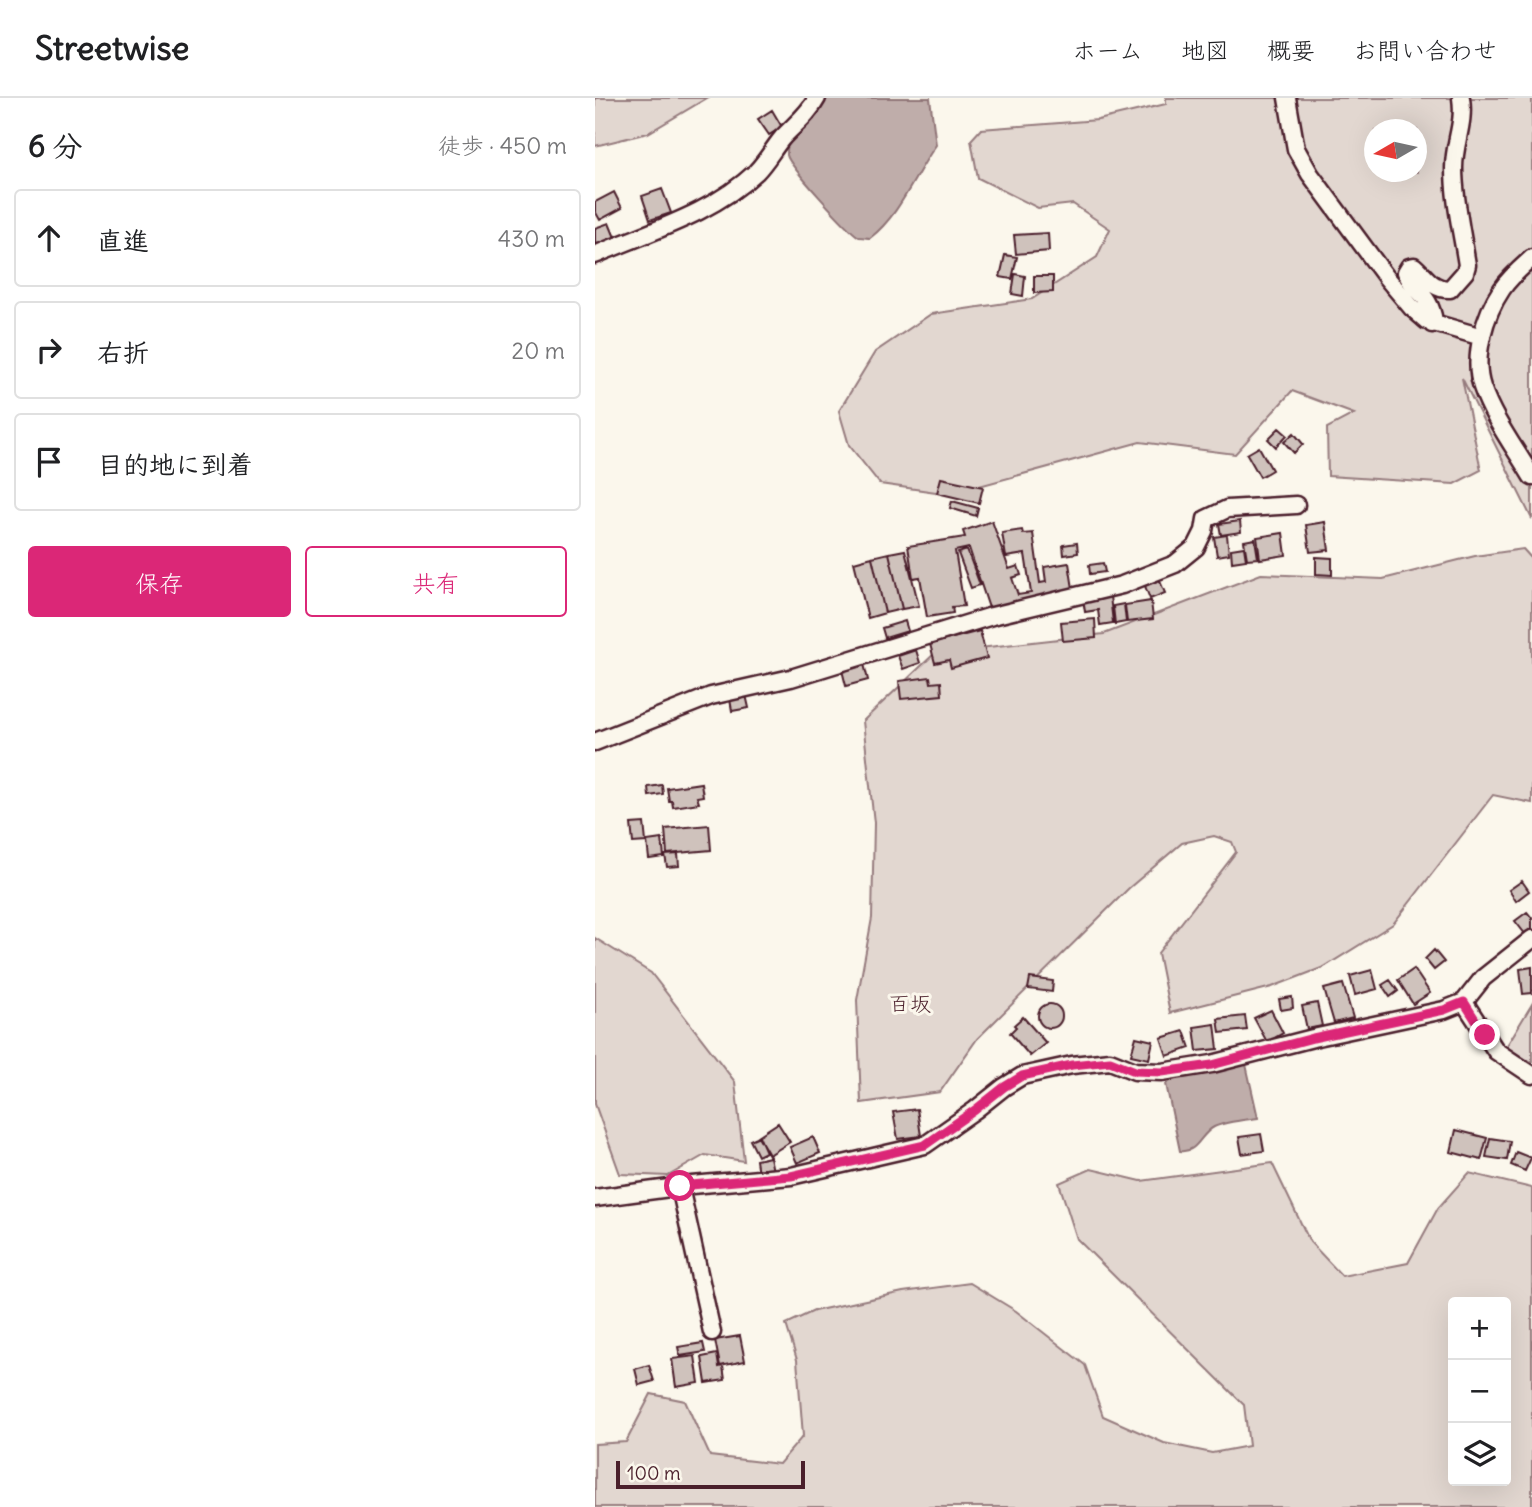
<!DOCTYPE html>
<html lang="ja">
<head>
<meta charset="utf-8">
<style>
  body { margin:0; font-family:Delius,"Klee One",sans-serif; background:#f6f6f6; color:#202124 }
  .controls { position:absolute; right:21px; bottom:21px; display:grid; overflow:hidden; border-radius:7px; box-shadow:0 7px 28px #0002 }
  .controls button { width:63px; height:63px; display:grid; place-items:center; padding:0; border:0; border-bottom:2px solid #e0e0e0; background:#fff; color:#202124; font:35px sans-serif }
  .compass { position:absolute; left:769px; top:21px; width:63px; height:63px; border-radius:50%; background:#fff; box-shadow:0 7px 28px #0002; rotate:261deg }
  .scale { position:absolute; left:21px; bottom:18px; width:189px; box-sizing:border-box; padding-left:7px; border:4px solid #4a1f2b; border-top:0; font-size:19px; line-height:24px; white-space:nowrap; color:#4a1f2b; -webkit-text-stroke:5px #fbf7ec; paint-order:stroke }
  .stop { position:absolute; width:21px; height:21px; margin:-16px; border:5px solid #db2777; border-radius:50%; background:#fff }
  .stop.end { background:#db2777; border-color:#fff; box-shadow:0 2px 7px #0008 }
  .list { margin:0; padding:0; list-style:none }
  h2 { display:flex; justify-content:space-between; align-items:center; height:91px; margin:0; padding:0 28px; font-size:30px }
  h2 small { font-size:23px; font-weight:400; color:#757577 }
  .list li { display:grid; grid-template-columns:46px 1fr auto; gap:21px; align-items:center; box-sizing:border-box; height:98px; margin:0 14px 14px; padding:0 14px; border:2px solid #e0e0e0; border-radius:7px }
  .list b { display:block; font-size:26px; white-space:nowrap }
  .list em { font-size:23px; font-style:normal; color:#757577 }
  .actions { display:flex; gap:14px; padding:21px 28px }
  .actions a { flex:1; padding:16px 0; border:2px solid #db2777; border-radius:7px; text-align:center; font-size:24px; color:#db2777 }
  .actions .main { background:#db2777; color:#fff }
  .icon { flex:none; width:38px; height:38px; fill:none; stroke:currentColor; stroke-width:2; stroke-linecap:round; stroke-linejoin:round }
  .map { position:relative; flex:none; width:937px; height:1409px; overflow:hidden }
  header { display:flex; align-items:center; gap:42px; box-sizing:border-box; height:98px; padding:0 35px; background:#fff; border-bottom:2px solid #e0e0e0 }
  header strong { font-size:33px }
  nav { display:flex; gap:38px; margin-inline-start:auto; font-size:24px }
  main { display:flex }
  aside { flex:1; background:#fff }
  .map>svg:first-child { display:block }
</style>
</head>
<body>
<header>
<strong>Streetwise</strong>
<nav><a>ホーム</a><a>地図</a><a>概要</a><a>お問い合わせ</a></nav>
</header>
<main>
<aside>
<h2>6 分<small>徒歩 · 450 m</small></h2>
<ul class="list">
<li><svg class="icon" aria-label="ahead" viewBox="0 0 24 24"><path d="M12 20V5M6 11l6-6 6 6"/></svg><div><b>直進</b></div><em>430 m</em></li>
<li><svg class="icon" aria-label="right" viewBox="0 0 24 24"><path d="M7 20v-9h11M14 6l5 5-5 5"/></svg><div><b>右折</b></div><em>20 m</em></li>
<li><svg class="icon" aria-label="arrive" viewBox="0 0 24 24"><path d="M6 21V4h12l-3 4 3 4H6"/></svg><div><b>目的地に到着</b></div></li>
</ul>
<div class="actions"><a class="main">保存</a><a>共有</a></div>
</aside>
<div class="map">
<svg width="937" height="1409" viewBox="0 0 937 1409">
  <rect width="100%" height="100%" fill="#fbf7ec"/>
  <filter id="ink" filterUnits="userSpaceOnUse"><feTurbulence type="fractalNoise" baseFrequency=".0143" numOctaves="2"/><feDisplacementMap in="SourceGraphic" scale="14" xChannelSelector="R" yChannelSelector="G"/><feConvolveMatrix kernelMatrix="1 2 1 2 8 2 1 2 1" color-interpolation-filters="sRGB"/></filter>
  <g filter="url(#ink)">
    <path fill="#e2d7d0" stroke="#967b7e" stroke-width="2" fill-rule="evenodd" d="M0,0H112L53,35L0,48Z
      M571,0H937V421L867,280L886,372L859,386L733,378L732,330L759,316L697,293L640,356L545,344L355,396L285,386L254,347L244,313L280,254L336,216L437,201L502,159L515,131L478,106L443,110L383,80L376,42L386,31L503,22L571,6ZM780,32H822V74H780Z
      M928,451L937,461V705L898,697L798,826L729,869L677,889L575,915L563,855L641,754L637,744L619,738L587,745L534,790L382,941L345,994L266,1005L262,902L277,820L279,725L268,623L340,555L509,536L666,476L788,481L880,458Z
      M0,840L56,875L140,984L149,1063L110,1057L73,1078L25,1076L0,1006Z
      M937,906V964L908,954Z
      M677,1065L715,1144L747,1178L813,1165L843,1110L874,1075L937,1090V1409H0V1346L31,1344L56,1296L90,1303L115,1358L184,1366L208,1338L202,1262L191,1226L219,1213L308,1194L375,1185L421,1213L490,1267L508,1318L569,1345L617,1355L654,1348L649,1307L482,1141L464,1085L496,1071L546,1083ZM858,1204H911V1383H858Z"/>
    <path fill="#bfadaa" stroke="#907477" stroke-width="2" d="M230,0H335L341,47C319,78 305,117 275,140C273,140 266,139 264,139C254,133 194,68 192,57C192,56 192,49 193,47C200,28 221,18 230,0Z
      M650,962L663,1020C649,1022 631,1023 619,1029C605,1036 603,1055 585,1053L571,986L580,980Z"/>
    <path fill="#cfc2bc" stroke="#4a1f2b" stroke-width="2" d="M177,12L187,29L174,37L163,21Z
      M67,91L76,115L55,122L47,98Z
      M19,94L27,110L5,122L0,113V104Z
      M14,125L21,142L0,150V130Z
      M453,135L454,153L421,156L419,137Z
      M410,157L422,159L417,181L405,179Z
      M420,176L430,178L428,198L417,196Z
      M439,178H458V194L439,195Z
      M684,330L692,337L681,349L673,341Z
      M699,335L708,346L699,355L689,344Z
      M664,349L677,372L665,379L652,356Z
      M346,380L388,389L384,405L342,395Z
      M357,403L383,410L381,418L355,410Z
      M397,423L414,471L423,468L426,477L417,480L423,497L436,495L430,456L411,459L407,435L427,432L428,436L438,435L445,485L451,484L449,469L474,465L479,497L424,506L423,503L395,513L374,450L360,453L369,508L357,509L358,515L332,519L325,479L318,480L313,448L370,439L368,433Z
      M645,423L646,434L626,437L624,426Z
      M730,424L734,452L715,454L711,427Z
      M688,435L691,457L665,461L662,439Z
      M632,437L634,456L622,458L619,439Z
      M660,441L663,460L652,461L649,443Z
      M482,445L483,455L469,457L468,447Z
      M649,449L651,462L637,464L636,451Z
      M310,452L324,508L307,511L294,455Z
      M372,452L385,487L376,490L363,455Z
      M294,455L307,511L290,515L277,459Z
      M277,459L290,515L273,520L259,464Z
      M721,459L737,460V477L721,476Z
      M508,465L510,474L495,476L494,467Z
      M564,481L570,495L555,501L550,488Z
      M515,498L518,525L505,527L503,512L490,514L488,501Z
      M556,503L558,521L532,524L530,507Z
      M529,506L531,524L520,526L518,508Z
      M500,521L501,540L468,543L466,524Z
      M310,523L313,533L290,540L287,530Z
      M385,533L392,560L356,570L354,562L340,565L335,546Z
      M321,552L325,565L308,571L303,558Z
      M269,566L273,582L251,588L247,572Z
      M335,579L336,585L346,584L347,597L306,601L304,583Z
      M151,597L154,610L137,613L135,601Z
      M106,685L108,698L102,699L104,705L78,709L77,703H74L72,690Z
      M67,687L68,696L54,698L53,689Z
      M49,725L51,744L38,745L36,726Z
      M114,727L116,752L72,756L70,731Z
      M67,741L69,759L54,761L52,743Z
      M83,756L84,768L72,769L70,757Z
      M927,783L934,793L921,803L914,792Z
      M932,814L937,820V832L931,837L920,823Z
      M839,852L849,864L839,872L830,861Z
      M937,869V895L928,896L925,871Z
      M819,871L835,895L818,906L803,882Z
      M777,872L782,891L760,897L755,878Z
      M435,880L458,883L457,894L433,891Z
      M795,882L803,893L795,899L787,887Z
      M748,886L758,920L739,925L729,891Z
      M697,899L698,910L686,912L684,901Z
      M722,905L727,928L712,931L707,908Z
      M443 918a12 12 0 1 1 24 0a12 12 0 1 1-24 0Z
      M676,912L688,935L672,944L659,920Z
      M650,918L652,932L625,935L623,921Z
      M428,919L451,945L435,958L415,935L421,929L419,927Z
      M620,926L623,951L602,953L599,929Z
      M589,933L595,950L572,958L566,940Z
      M541,939L558,943L554,961L536,957Z
      M322,1011L326,1038L303,1041L298,1014Z
      M183,1025L195,1044L174,1057L163,1038Z
      M861,1032L892,1040L886,1062L856,1054Z
      M666,1036L669,1053L647,1056L644,1039Z
      M164,1038L171,1054L163,1058L155,1042Z
      M218,1039L225,1055L202,1065L195,1049Z
      M895,1040L915,1043L912,1062L891,1059Z
      M921,1054L936,1060L930,1073L916,1067Z
      M175,1059L178,1073L163,1076L161,1062Z
      M145,1238L150,1263L125,1268L120,1242Z
      M108,1245L110,1254L85,1258L83,1249Z
      M122,1256L124,1269L128,1268L130,1282L111,1285L107,1259Z
      M100,1258L104,1285L81,1289L77,1261Z
      M54,1267L59,1283L44,1287L40,1271Z"/>
    <g fill="none" stroke-linecap="round" stroke-linejoin="round">
      <g stroke="#4a1f2b" stroke-width="21">
        <path id="minor" d="M692,0L701,51L715,76L791,179L817,210L832,223L887,239
          M0,157C55,133 117,116 161,74C171,64 178,51 187,40C200,26 213,17 222,0
          M937,160C927,169 915,179 907,191C890,216 877,259 887,289C898,321 920,350 937,379
          M837,226L839,223C834,193 819,196 811,174L814,169L819,168C831,178 837,192 855,191L870,174L872,167C867,135 859,102 859,70C859,44 870,26 866,0
          M0,644L116,598L196,580L397,518L527,487L580,466L601,449L609,433L611,421L632,411L701,407
          M937,841L888,880L869,904L901,953L937,977
          M85,1089L117,1234
          M0,1100L97,1087L196,1078L330,1047L380,1012L409,989L427,978L477,967L515,963L540,973L567,974L617,966L718,940L849,912L869,904"/>
      </g>
      <use href="#minor" stroke="#fbf7ec" stroke-width="16"/>
    </g>
  </g>
  <g fill="none" stroke-linecap="round" stroke-linejoin="round" filter="url(#ink)">
    <path stroke="#db2777" stroke-width="9" d="M85,1088L196,1078L330,1047L380,1012L409,989L427,978L477,967L515,963L540,973L567,974L617,967L718,940L849,912L869,904L890,937"/>
  </g>
  <g text-anchor="middle" stroke-width="6" stroke-linejoin="round" paint-order="stroke">
    <g font-size="21" fill="#4a1f2b" stroke="#fbf7ec">
      <text x="315" y="913">百坂</text>
    </g>
  </g>
</svg>
<div class="controls">
<button>+</button>
<button>−</button>
<button><svg class="icon" aria-label="layers" viewBox="0 0 24 24"><path d="M12 4l9 5-9 5-9-5zM3 14l9 5 9-5"/></svg></button>
</div>
<svg class="compass" viewBox="-18 -18 36 36"><path d="M0-13l5 13h-10z" fill="#e53935"/><path d="M0 13l5-13h-10z" fill="#757577"/></svg>
<div class="scale">100 m</div>
<div class="stop" style="left:85px;top:1088px"></div>
<div class="stop end" style="left:890px;top:937px"></div>
</div>
</main>
</body>
</html>
